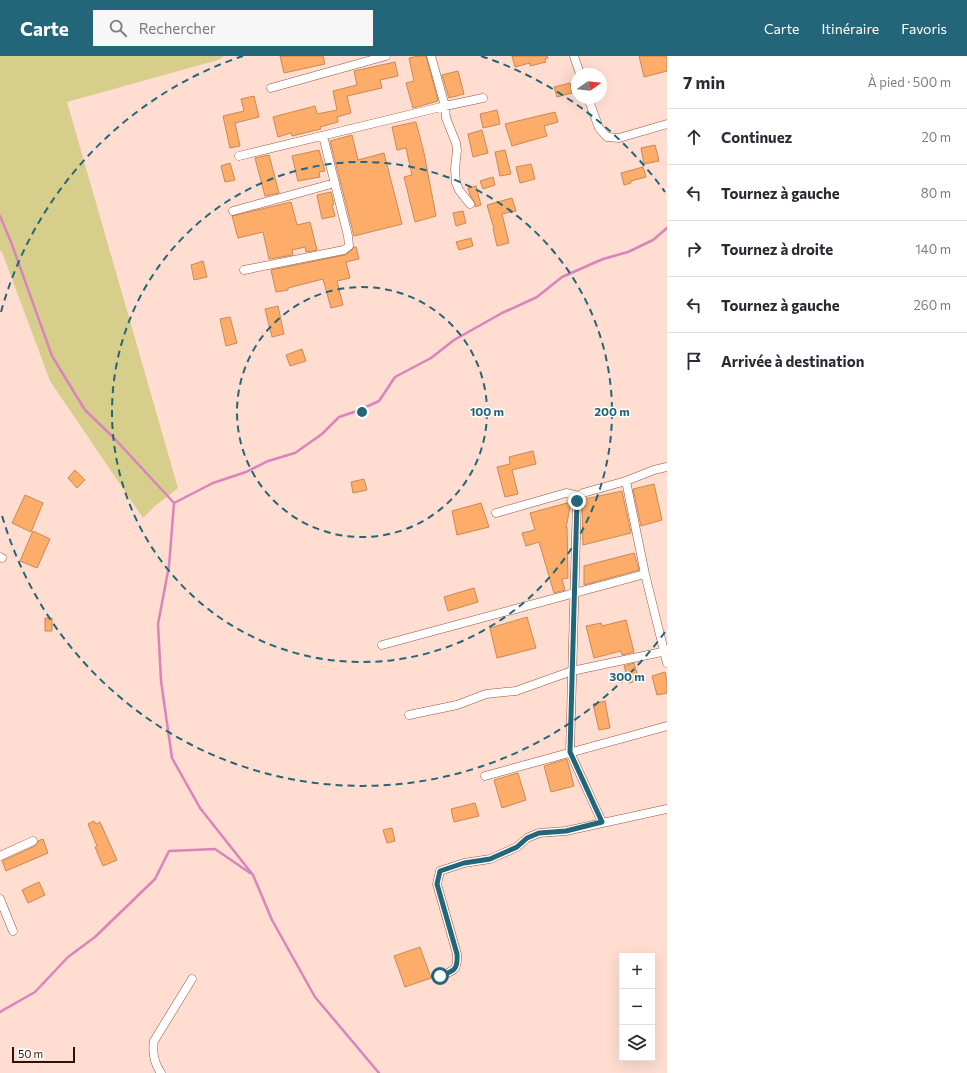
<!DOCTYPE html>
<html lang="fr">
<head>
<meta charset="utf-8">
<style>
  body { margin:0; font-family:Commissioner,sans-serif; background:#f7f7f7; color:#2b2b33 }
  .controls { position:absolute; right:12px; bottom:12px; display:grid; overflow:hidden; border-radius:0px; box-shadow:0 4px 16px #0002 }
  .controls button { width:36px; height:36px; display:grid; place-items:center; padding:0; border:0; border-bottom:1px solid #e1e1e2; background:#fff; color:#2b2b33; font:20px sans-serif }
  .compass { position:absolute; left:571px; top:12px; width:36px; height:36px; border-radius:50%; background:#fff; box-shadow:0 4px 16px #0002; rotate:76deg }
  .scale { position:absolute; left:12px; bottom:10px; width:63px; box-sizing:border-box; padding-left:4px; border:2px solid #301208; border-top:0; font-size:11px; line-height:14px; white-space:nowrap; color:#301208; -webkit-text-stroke:3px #fff; paint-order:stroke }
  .stop { position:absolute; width:12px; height:12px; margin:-9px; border:3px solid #246679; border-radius:50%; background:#fff }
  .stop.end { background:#246679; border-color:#fff; box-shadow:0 1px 4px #0008 }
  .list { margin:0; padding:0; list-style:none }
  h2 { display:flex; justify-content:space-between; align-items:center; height:52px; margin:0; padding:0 16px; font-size:17px }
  h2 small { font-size:13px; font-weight:400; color:#7c7c81 }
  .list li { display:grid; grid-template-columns:26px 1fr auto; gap:12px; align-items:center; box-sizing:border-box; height:56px; padding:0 16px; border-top:1px solid #e1e1e2 }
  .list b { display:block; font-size:15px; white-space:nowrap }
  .list em { font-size:13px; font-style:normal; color:#7c7c81 }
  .icon { flex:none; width:22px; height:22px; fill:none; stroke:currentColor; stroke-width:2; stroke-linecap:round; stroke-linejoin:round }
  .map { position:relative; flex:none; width:667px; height:1017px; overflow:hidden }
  header { display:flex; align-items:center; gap:24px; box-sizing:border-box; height:56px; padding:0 20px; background:#246679; color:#fff }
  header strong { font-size:19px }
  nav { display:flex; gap:22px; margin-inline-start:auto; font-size:14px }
  .search { width:280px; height:36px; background:#f7f7f7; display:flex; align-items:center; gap:10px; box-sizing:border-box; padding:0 14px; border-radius:0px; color:#7c7c81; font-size:15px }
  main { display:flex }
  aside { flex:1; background:#fff }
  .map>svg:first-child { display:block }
</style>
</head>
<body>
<header>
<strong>Carte</strong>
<div class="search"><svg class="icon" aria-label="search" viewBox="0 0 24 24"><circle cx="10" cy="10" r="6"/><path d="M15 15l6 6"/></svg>Rechercher</div>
<nav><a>Carte</a><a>Itinéraire</a><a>Favoris</a></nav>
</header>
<main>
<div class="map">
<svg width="667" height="1017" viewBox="0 0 667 1017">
  <rect width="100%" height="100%" fill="#ffddd1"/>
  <path fill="#d8ce8b" d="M0,0H224L218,4L67,46L178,432L155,450L143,462L50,325L2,196L0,195Z"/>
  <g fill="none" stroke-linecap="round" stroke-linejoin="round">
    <path stroke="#d984bd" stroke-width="2.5" d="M0,160L11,186L52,300L85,354L114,382L174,447L169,510L158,568L161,625L172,702L200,752L253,819L272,864L315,941L379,1017
      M174,447L213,427L246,416L268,405L295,397L322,378L339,361L357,355L379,345L395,321L431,302L454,284L502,257L537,241L562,221L603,203L628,196L653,184L667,172
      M0,956L35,936L68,901L95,881L155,823L169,795L215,793L250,817"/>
  </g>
  <path fill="#fdad69" stroke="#c88954" d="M280,0H323L325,8L284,17Z
    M419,0H426L438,45L413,52L406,27L414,25L409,2Z
    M512,0H547L548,2L545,3L546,6L530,10V7L515,11Z
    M639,0H667V15L644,21Z
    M395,6L398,20L380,24L382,32L347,40L351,57L337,61L338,66L320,71L321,73L292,80L291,77L278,81L273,61L315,50L317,58L337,54L333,35L357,29L354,15Z
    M458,15L464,38L449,42L442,19Z
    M570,27L572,37L557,41L554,31Z
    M254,40L259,61L235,67L240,90L230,92L223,60L244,55L241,43Z
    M497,54L500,68L483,72L480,58Z
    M555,56L558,66L544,70L547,80L512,90L505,68Z
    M416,66L424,97L436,160L415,166L404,121L412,119L406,92L397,94L392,71Z
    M482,74L488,97L473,101L468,78Z
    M352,79L358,104L384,97L402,168L354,180L330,85Z
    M655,89L659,105L644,108L641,92Z
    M319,94L325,115L319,116L320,121L298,125L292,100Z
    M505,94L511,118L500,120L495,96Z
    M269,99L279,137L265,140L255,102Z
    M230,107L235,124L225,126L221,110Z
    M531,108L535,123L520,127L516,111Z
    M643,111L646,121L631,125V127L624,129L621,117Z
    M493,121L495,129L483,133L480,125Z
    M476,130L481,149L475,151V147L470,139L468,132Z
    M331,136L334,148L332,149L335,160L322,163L317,139Z
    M512,142L516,155L502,158L509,187L497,190L493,173H494L487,149Z
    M291,146L297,169L310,166L317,194L306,196L305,191L292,194L293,199L269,203L263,176L238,182L232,160Z
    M463,155L466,167L456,170L453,157Z
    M471,182L473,190L459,194L456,186Z
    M354,191H356L359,203L346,206L350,222L337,225L343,249L331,252L323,223L288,232V234L276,236L271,214L345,199L352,194Z
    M203,205L207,221L194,224L191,209Z
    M278,250L284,278L272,281L265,253Z
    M230,261L237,287L226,290L220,263Z
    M302,293L306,305L290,310L286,299Z
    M533,395L536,408L512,414L518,438L505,441L497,411L510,408L509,401Z
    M75,414L85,424L77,432L68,422Z
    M364,423L367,434L353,437L351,426Z
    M654,428L662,464L641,470L633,433Z
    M622,435L631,477L583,489L582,447L585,443Z
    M25,439L43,447L31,476L12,467Z
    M571,446L566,472L567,471L568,522L562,523L565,534L554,537L539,486L526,490L522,477L535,474L530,457Z
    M481,447L489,471L457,479L452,455Z
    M33,475L50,483L37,512L20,505Z
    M634,497L639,514L584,529V510Z
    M474,532L478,546L448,555L444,541Z
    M527,561L536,592L497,602L490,572Z
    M45,562H52V575H45Z
    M626,564L634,596L622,599L621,595L594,602L586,570L601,567L602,570Z
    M634,607L639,624L629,627L624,610Z
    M665,616L667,626V637L657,639L652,620Z
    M605,645L610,672L599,674L593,648Z
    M567,703L574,730L551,736L544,710Z
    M518,717L526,744L502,752L494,724Z
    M475,747L479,760L454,766L451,753Z
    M94,765L96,768L100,766L117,804L103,810L95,791L97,790L88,768Z
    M392,772L395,785L387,787L383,774Z
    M43,783L48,797L6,815L2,805L35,790L38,785Z
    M39,826L45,839L28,847L22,834Z
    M420,891L431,922L405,931L394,900Z"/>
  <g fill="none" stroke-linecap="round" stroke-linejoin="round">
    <g stroke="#9b5339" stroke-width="9">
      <path id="street" d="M431,0L445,50L446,62L456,87L457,94L455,113L456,127L459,134L470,148
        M574,0L580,18
        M271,32L386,0
        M588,42L599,72L607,81L619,82L667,68
        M239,100L445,50L483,42
        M233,155L335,127
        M244,214L344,194L349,190L348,180L323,80
        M626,425L645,518L667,607
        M496,457L566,437L579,440
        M0,501L2,502
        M382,589L645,518
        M409,659L457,649L486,638L516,635L572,615L667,595
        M485,720L667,670
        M602,766L570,696L577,445L579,440L583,437L626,425L654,414L667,411
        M0,800L33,785
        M0,843L13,875
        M440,920C454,915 458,914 457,898L437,828L440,815L464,807L490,803L517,791L527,782L539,777L566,775L667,753
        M161,1017C154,1007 152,997 154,985L192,923"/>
    </g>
    <use href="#street" stroke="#fff" stroke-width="8"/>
  </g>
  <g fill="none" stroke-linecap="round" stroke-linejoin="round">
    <path stroke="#246679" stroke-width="5" d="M440,920C454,915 458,914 457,898L437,828L440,815L464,807L490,803L517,791L527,782L539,777L566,775L602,766L570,696L577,445"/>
  </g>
  <g fill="none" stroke="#246679" stroke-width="2" stroke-dasharray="7 5">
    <circle cx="362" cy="356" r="125"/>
    <circle cx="362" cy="356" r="250"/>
    <path d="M665 576A375 375 0 0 1 1 456M1 256A375 375 0 0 1 243 0M481 0A375 375 0 0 1 665 136"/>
  </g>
  <circle cx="362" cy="356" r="6" fill="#246679" stroke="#fff" stroke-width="2"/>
  <g font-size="12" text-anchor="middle" font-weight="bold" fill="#246679" stroke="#fff" stroke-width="3" stroke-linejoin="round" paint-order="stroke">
    <text x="487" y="360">100 m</text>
    <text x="612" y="360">200 m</text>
    <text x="627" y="625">300 m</text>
  </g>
</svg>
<div class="controls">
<button>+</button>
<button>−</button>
<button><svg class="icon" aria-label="layers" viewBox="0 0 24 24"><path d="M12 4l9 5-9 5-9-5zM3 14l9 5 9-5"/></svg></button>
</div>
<svg class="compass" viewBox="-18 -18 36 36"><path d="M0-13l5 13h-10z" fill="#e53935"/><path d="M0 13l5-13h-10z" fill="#7c7c81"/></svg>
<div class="scale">50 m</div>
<div class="stop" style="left:440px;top:920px"></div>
<div class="stop end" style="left:577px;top:445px"></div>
</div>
<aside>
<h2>7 min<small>À pied · 500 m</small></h2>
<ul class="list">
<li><svg class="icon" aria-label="ahead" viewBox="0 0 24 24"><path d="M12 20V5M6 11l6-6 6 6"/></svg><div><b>Continuez</b></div><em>20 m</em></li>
<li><svg class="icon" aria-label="left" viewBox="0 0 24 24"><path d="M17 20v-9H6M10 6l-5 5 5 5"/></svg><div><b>Tournez à gauche</b></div><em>80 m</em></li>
<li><svg class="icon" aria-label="right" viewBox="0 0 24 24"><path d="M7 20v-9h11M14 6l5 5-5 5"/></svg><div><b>Tournez à droite</b></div><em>140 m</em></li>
<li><svg class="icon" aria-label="left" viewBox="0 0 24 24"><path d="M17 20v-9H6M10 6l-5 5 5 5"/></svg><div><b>Tournez à gauche</b></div><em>260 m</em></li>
<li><svg class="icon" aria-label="arrive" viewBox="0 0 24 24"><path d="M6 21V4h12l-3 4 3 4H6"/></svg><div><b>Arrivée à destination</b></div></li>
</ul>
</aside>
</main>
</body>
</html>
